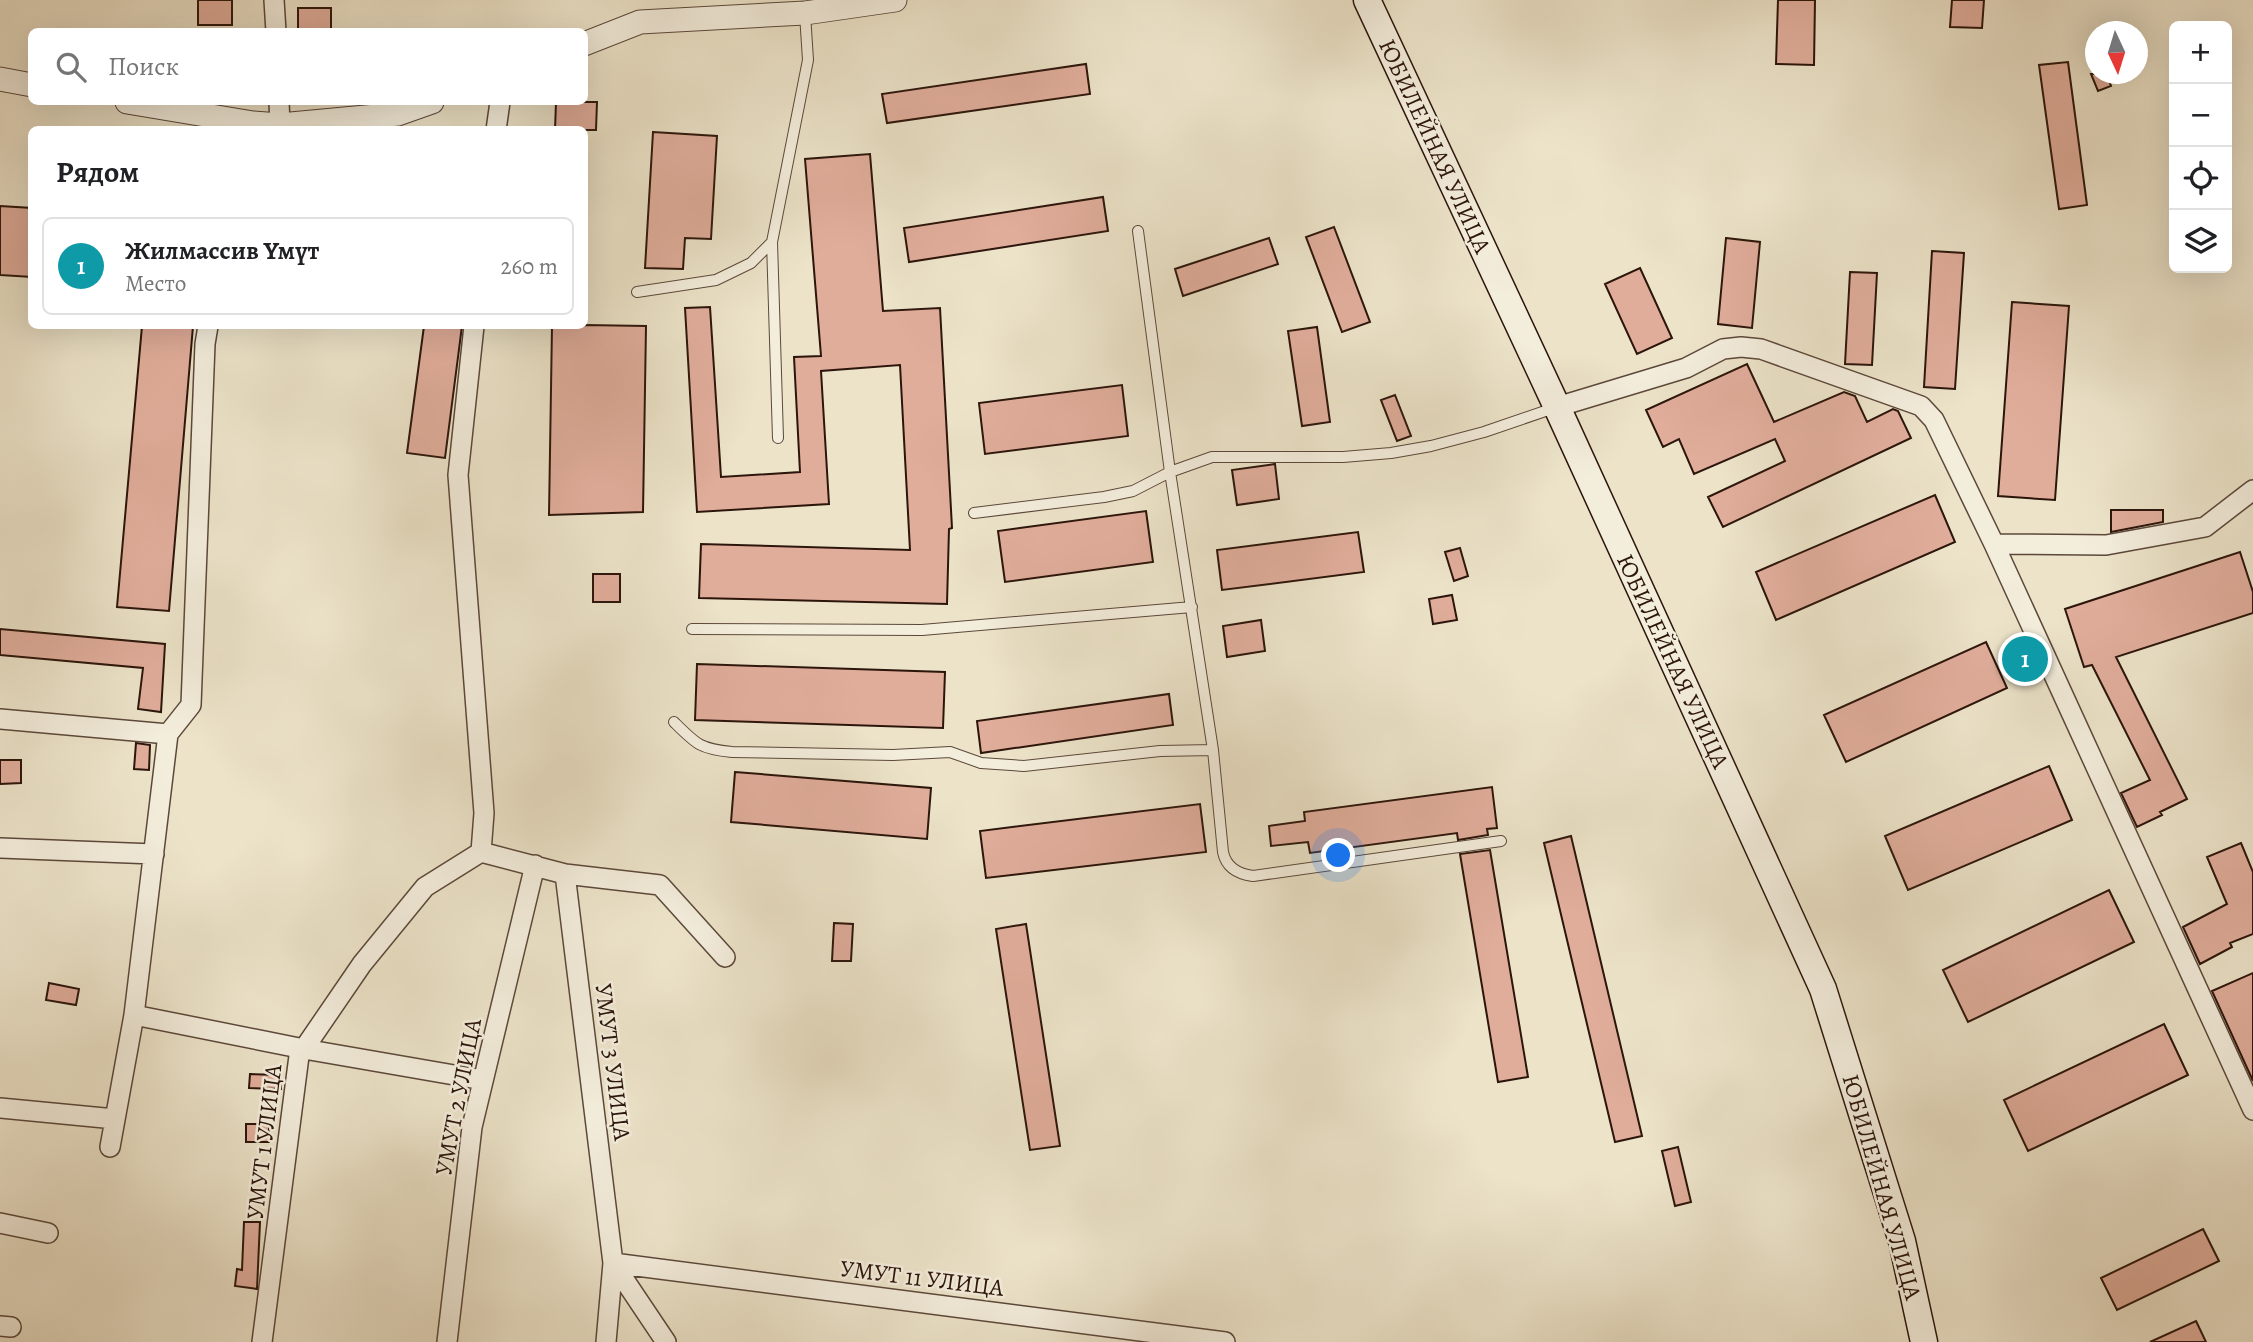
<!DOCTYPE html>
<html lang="ru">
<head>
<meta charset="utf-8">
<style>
  body { margin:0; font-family:Alegreya,serif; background:#f2f2f2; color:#202124 }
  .controls { position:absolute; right:21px; top:21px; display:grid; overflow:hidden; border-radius:10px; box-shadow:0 7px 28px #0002 }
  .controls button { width:63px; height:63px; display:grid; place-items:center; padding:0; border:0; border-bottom:2px solid #e0e0e0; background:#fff; color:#202124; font:35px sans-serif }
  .compass { position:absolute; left:2085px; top:21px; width:63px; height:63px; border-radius:50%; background:#fff; box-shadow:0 7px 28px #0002; rotate:176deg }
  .you { position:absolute; left:1339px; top:856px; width:24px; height:24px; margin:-18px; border:5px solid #fff; border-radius:50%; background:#1a73e8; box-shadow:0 0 0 10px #1a73e833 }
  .badge { display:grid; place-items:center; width:46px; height:46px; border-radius:50%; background:#8f2418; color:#fff; font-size:23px; font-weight:700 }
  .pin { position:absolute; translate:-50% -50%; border:4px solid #fff; box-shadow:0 2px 7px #0006 }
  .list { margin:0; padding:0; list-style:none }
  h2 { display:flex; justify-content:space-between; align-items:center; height:91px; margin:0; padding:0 28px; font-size:30px }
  h2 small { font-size:23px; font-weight:400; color:#757577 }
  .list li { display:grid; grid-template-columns:46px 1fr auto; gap:21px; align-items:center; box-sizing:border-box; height:98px; margin:0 14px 14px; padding:0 14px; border:2px solid #e0e0e0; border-radius:10px }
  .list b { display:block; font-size:26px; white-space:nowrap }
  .list p { margin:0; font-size:23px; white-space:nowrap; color:#757577 }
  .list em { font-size:23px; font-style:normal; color:#757577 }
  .icon { flex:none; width:38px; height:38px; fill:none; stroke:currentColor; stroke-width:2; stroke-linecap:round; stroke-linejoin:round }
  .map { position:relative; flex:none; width:2253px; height:1342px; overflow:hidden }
  .search { position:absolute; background:#fff; box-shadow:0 7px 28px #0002; left:28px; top:28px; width:560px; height:77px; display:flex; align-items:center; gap:18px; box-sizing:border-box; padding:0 24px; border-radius:10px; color:#757577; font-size:26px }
  .panel { position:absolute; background:#fff; box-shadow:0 7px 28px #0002; left:28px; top:126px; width:560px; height:203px; border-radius:10px }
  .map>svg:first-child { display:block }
</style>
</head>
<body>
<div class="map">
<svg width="2253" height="1342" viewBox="0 0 2253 1342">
  <rect width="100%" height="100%" fill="#ece3c9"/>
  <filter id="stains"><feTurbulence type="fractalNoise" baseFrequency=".00286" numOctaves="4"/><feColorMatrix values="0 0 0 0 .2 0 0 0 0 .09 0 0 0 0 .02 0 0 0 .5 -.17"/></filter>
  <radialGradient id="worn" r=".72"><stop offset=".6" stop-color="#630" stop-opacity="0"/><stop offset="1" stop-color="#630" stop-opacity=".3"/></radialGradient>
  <path fill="#e0ad9b" stroke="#2c150b" stroke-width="2" d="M198,0H232V25H198Z
    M1778,0H1815L1814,65L1776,64Z
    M1952,0H1984L1982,28L1950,27Z
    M298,8H331V32H298Z
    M2068,62L2087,205L2059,209L2039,65Z
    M1086,64L1090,94L887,123L882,94Z
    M2091,74H2107L2111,86L2098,91Z
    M556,102H597L596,130H555Z
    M653,132L717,136L711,239L685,238L683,269L645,268Z
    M870,154L883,311L940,308L952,528L949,529L947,604L699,598L701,544L910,550L900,365L821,371L829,504L697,512L685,308L710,307L721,477L800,472L794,357L821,356L805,159Z
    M1103,197L1108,231L909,262L904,228Z
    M0,206L32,208V277L0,275Z
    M1334,227L1370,322L1342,332L1306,237Z
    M1269,238L1278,264L1183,296L1175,269Z
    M1726,238L1760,242L1752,328L1718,324Z
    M1932,251L1964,253L1955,389L1924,387Z
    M1640,268L1672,338L1637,354L1605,284Z
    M1850,272L1877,273L1872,365L1845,364Z
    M2012,302L2069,306L2055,500L1998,496Z
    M584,325L646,326L643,512L549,515L552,326Z
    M142,326H193L169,611L117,607Z
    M424,326H462L445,458L407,453Z
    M1317,327L1330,422L1302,426L1288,331Z
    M1747,364L1774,422L1844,392L1855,396L1867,422L1893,409L1898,411L1911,438L1723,527L1708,497L1785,461L1775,439L1694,474L1679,439L1663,447L1646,410Z
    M1122,385L1128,436L985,454L979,403Z
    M1395,395L1411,436L1397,441L1381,400Z
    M1275,464L1279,499L1237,505L1232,470Z
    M1935,495L1955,542L1776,620L1756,572Z
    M2111,510H2163V522L2111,532Z
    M1146,511L1153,562L1005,582L998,531Z
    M1358,532L1364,572L1222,590L1217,550Z
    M1460,548L1468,576L1454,581L1445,552Z
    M2240,552L2253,592V613L2116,657L2187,799L2160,812L2162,815L2137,827L2121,793L2150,780L2092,665L2084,667L2065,609Z
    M593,574H620V602H593Z
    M1452,595L1457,620L1433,624L1429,599Z
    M1261,620L1265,651L1227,657L1223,626Z
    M0,629L165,644L161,712L138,709L143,668L0,655Z
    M1986,642L2007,688L1846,762L1824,715Z
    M697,664L945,672L943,728L695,720Z
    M1169,694L1173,725L981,753L977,721Z
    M136,743L150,745L149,770L134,769Z
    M0,760H21V783L0,784Z
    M2049,766L2072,820L1908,890L1885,836Z
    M735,772L931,788L927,839L731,822Z
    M1492,787L1497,828L1487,829L1488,835L1458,840L1457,833L1310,853L1308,842L1271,846L1269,826L1305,821L1304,812Z
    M1200,804L1206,852L986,878L980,831Z
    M1571,836L1642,1136L1615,1142L1544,843Z
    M2241,843L2253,872V934L2230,943L2232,947L2200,964L2183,927L2227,904L2207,857Z
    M1490,850L1528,1077L1498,1082L1460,854Z
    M2109,890L2134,942L1968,1022L1943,970Z
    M834,923L853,924L851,961H832Z
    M1026,924L1060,1146L1030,1150L996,929Z
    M2253,973V1081L2212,991Z
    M49,983L79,989L76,1005L46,1000Z
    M2164,1024L2188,1075L2028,1151L2004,1100Z
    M250,1074L281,1075V1089L249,1088Z
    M246,1124H269V1142H246Z
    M1678,1147L1691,1202L1675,1206L1662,1151Z
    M244,1222H260L257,1289L235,1286L237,1269L242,1270Z
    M2203,1229L2219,1261L2117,1310L2101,1278Z
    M2196,1321L2206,1342H2150Z"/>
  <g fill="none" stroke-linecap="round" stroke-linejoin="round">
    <g stroke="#5c483a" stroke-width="12">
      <path id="service" d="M1138,231L1170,472L1213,750L1223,852C1226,867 1238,874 1253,876L1501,841
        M772,242L778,438
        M637,292L716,280L751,263L772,242L808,60L805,14
        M974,513L1104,497L1133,491L1170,472L1212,457H1343L1391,453L1431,446L1484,432L1557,407
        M692,629L922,630L1192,607
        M674,722C696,744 700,749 732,752L893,755L950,752L981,763L1024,766L1160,751L1213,750"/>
    </g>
    <g stroke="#5c483a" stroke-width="22">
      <path id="minor" d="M274,0L276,32
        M279,102L280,125
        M496,130L500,102
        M474,326L458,475L484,813L481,852
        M1557,407L1686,368L1723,349L1741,347L1761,349L1921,406L1934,420L1994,544L2253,1110
        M1994,544L2106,545L2205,527L2253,490
        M0,719L168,734
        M0,848L154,854
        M481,852L565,874L613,1263L606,1342
        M565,874L660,885L725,957
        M134,1015L304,1049L483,1080
        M0,1108L115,1119
        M110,1147L134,1015L168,734L191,705L205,344L208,326
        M0,1223L48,1233
        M613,1263L1225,1342
        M613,1263L666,1342
        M0,1326L11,1327
        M262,1342L299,1056L362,964L425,887L481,852
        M447,1342L472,1127L535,865"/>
    </g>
    <g stroke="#5c483a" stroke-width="25">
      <path id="tertiary" d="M584,44L640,22L805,13L895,0
        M0,79L32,85
        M127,102L253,123L280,125L398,114L432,102"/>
    </g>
    <g stroke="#2c150b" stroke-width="29">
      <path id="secondary" d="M1367,0L1557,407L1823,989L1902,1241L1924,1342"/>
    </g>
    <use href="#service" stroke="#f3eddc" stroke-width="10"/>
    <use href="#minor" stroke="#f3eddc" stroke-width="19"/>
    <use href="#tertiary" stroke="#f3eddc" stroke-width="23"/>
    <use href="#secondary" stroke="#f3eddc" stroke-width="26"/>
  </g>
  <g text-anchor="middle" stroke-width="5" stroke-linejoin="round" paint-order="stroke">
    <g font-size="24" fill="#2c150b" stroke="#f3eddc">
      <text transform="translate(1435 146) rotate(65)" y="8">ЮБИЛЕЙНАЯ УЛИЦА</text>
      <text transform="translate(1673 661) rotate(65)" y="8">ЮБИЛЕЙНАЯ УЛИЦА</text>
      <text transform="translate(613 1062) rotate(83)" y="8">УМУТ 3 УЛИЦА</text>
      <text transform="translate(458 1097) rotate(-79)" y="8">УМУТ 2 УЛИЦА</text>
      <text transform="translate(264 1142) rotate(-83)" y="8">УМУТ 1 УЛИЦА</text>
      <text transform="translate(1882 1187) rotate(74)" y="8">ЮБИЛЕЙНАЯ УЛИЦА</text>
      <text transform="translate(922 1278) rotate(7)" y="8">УМУТ 11 УЛИЦА</text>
    </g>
  </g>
  <rect width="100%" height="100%" filter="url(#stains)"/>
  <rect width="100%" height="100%" fill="url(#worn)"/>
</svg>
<div class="controls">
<button>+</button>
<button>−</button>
<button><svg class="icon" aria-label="locate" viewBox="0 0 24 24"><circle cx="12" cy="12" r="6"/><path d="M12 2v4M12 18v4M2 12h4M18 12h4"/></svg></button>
<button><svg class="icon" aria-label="layers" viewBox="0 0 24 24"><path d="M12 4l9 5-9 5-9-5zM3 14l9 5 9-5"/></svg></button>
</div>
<svg class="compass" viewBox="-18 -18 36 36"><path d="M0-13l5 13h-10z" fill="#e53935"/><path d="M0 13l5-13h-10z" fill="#757577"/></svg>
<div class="you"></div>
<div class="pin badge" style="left:2025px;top:659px;background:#0f9aa8">1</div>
<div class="search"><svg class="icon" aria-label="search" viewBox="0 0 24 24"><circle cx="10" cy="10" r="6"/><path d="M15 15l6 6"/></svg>Поиск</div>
<section class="panel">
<h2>Рядом<small></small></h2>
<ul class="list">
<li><span class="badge" style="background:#0f9aa8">1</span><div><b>Жилмассив Үмүт</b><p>Место</p></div><em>260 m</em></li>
</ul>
</section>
</div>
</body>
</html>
